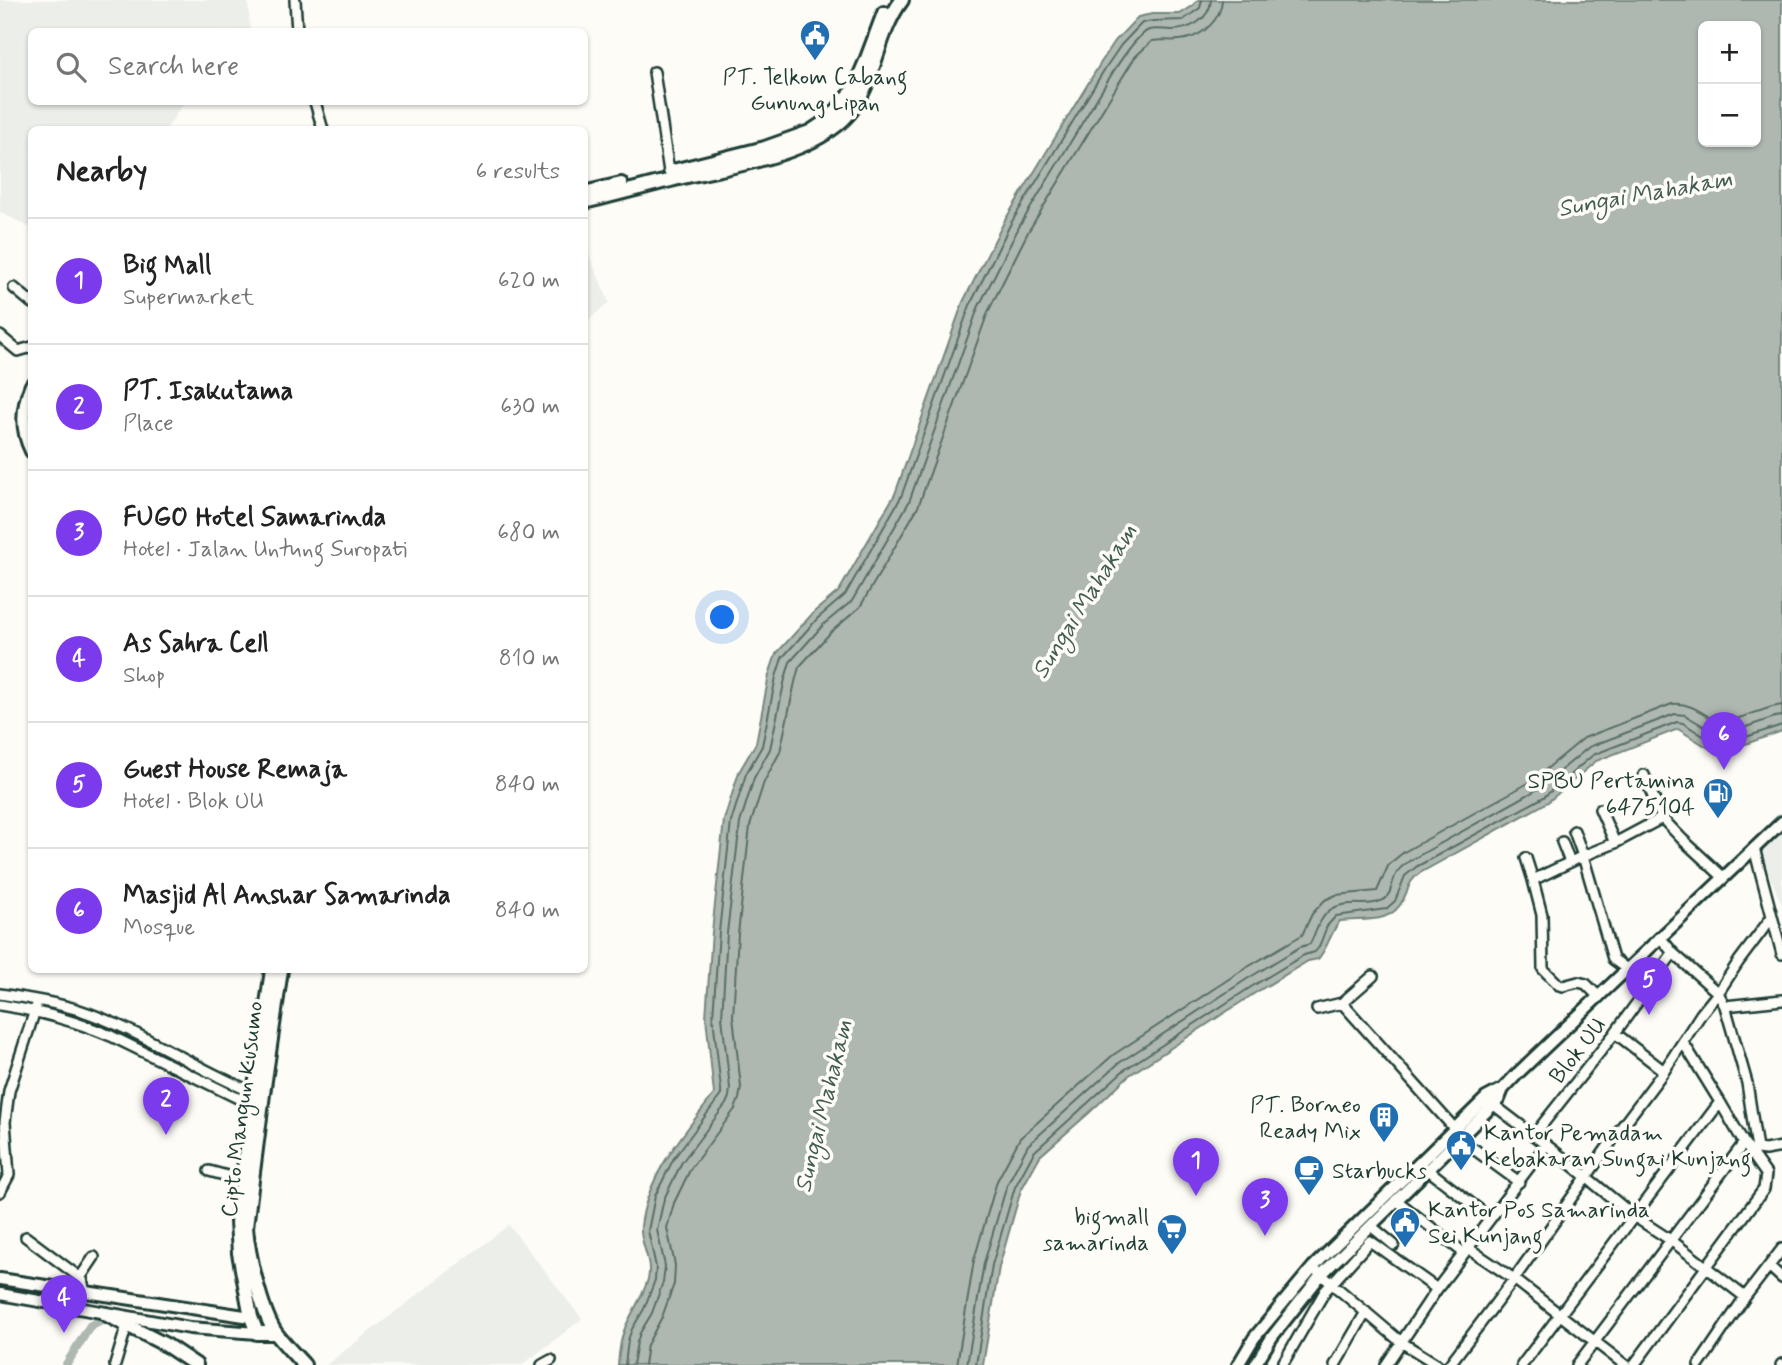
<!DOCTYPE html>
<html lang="en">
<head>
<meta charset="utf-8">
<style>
  body { margin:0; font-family:Mynerve,sans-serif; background:#f6f6f6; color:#222 }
  .controls { position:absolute; right:21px; top:21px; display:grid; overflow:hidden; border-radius:10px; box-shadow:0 2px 5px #0004 }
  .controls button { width:63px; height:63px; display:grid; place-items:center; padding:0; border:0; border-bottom:2px solid #e0e0e0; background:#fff; color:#222; font:35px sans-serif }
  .you { position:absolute; left:723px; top:618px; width:24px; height:24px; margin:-18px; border:5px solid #fff; border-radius:50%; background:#1a73e8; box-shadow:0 0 0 10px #1a73e833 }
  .badge { display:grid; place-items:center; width:46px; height:46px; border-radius:50%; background:#7c3aed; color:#fff; font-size:23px; font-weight:700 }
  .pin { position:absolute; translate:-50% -58px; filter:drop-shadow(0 2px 4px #0008) }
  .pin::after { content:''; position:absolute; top:37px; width:24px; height:21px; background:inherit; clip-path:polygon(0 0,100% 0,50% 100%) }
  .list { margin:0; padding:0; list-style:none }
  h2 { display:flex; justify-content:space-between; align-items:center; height:91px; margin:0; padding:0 28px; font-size:30px }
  h2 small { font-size:23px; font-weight:400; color:#767676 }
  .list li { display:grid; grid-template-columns:46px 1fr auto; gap:21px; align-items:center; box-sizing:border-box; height:126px; padding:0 28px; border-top:2px solid #e0e0e0 }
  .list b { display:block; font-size:26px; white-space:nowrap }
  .list p { margin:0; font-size:23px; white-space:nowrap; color:#767676 }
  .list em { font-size:23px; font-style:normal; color:#767676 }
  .icon { flex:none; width:38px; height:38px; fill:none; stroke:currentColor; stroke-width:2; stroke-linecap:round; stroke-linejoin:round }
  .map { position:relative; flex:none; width:1782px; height:1365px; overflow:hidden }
  .search { position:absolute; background:#fff; box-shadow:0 2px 5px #0004; left:28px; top:28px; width:560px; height:77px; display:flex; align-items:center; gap:18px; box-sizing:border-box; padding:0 24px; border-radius:10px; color:#767676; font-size:26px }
  .panel { position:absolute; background:#fff; box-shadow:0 2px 5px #0004; left:28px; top:126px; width:560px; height:847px; border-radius:10px }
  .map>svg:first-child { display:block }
</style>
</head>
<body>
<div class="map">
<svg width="1782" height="1365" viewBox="0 0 1782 1365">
  <rect width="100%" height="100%" fill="#fdfcf7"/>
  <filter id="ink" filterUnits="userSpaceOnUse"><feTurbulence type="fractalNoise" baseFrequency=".0143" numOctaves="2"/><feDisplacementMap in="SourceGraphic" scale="14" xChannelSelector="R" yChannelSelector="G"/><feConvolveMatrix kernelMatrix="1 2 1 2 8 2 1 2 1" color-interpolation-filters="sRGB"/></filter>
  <g filter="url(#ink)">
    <path fill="#eceee9" d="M0,0H248L250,31L32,32V102H185L166,129L32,130L31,228L0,212Z
      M584,243L609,302L585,323H584Z
      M1782,834V905L1760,853Z
      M509,1225L582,1319L522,1365H326Z"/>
    <path fill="#aeb8b1" stroke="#75877f" stroke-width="2" fill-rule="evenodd" d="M1198,0H1782V731L1718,754L1678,729L1596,761L1548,802L1420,873C1408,882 1410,886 1403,900C1391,925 1363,918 1340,921C1330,933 1328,948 1318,959L1308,961L1255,993L1128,1076L1089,1113L1040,1156L1021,1190L999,1267L983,1365H618C619,1352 620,1340 625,1328C632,1311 643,1297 648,1279C653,1260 639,1243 641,1226C647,1174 684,1134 714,1094L706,1017L712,932L724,820L739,772L756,743L769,675L776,654L814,612L839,591L895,494L963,302L1005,220L1100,64L1115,41L1138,17L1152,14H1180L1191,7ZM1703,26H1756V142H1703Z"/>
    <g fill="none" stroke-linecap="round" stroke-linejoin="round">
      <path stroke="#586e66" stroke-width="2" d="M625,1365L628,1340L632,1329L644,1309L655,1280L656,1267L648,1231L655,1196L674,1158L721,1095V1089L713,1017L719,932L731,822L746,774L762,746L776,677L782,658L818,618L845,595L901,497L970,305L1011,223L1106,67L1121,45L1142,23L1153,21L1183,20L1200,8L1202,0
        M633,1365L637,1342L640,1333L652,1313L663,1282L665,1266L657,1230L664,1199L682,1162L726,1104L729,1097L730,1088L722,1017L727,933L740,823L754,778L770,749L785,679L790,662L824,624L852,601L909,502L978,308L1019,227L1113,72C1120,61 1137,35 1149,30C1156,28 1164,30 1171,30C1189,30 1210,20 1211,0
        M644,1365L647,1345L662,1317L674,1284L675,1265L667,1228L674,1203L691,1168L735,1109L739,1099L741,1087L733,1016L738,934L750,826L764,782L780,752L795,682L799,667L831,632L860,607L918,507L988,312L1028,232L1122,78L1135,57L1152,41C1163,39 1175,42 1186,39C1204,35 1221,19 1222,0
        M957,1365L974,1260L997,1181L1020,1138L1113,1055L1241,971L1302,935L1312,914L1325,900L1336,895L1377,891L1389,864L1404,852L1532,781L1584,738L1672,704C1692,702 1705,716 1721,724L1772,707L1782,705
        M967,1365L984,1263L1007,1185L1028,1145L1119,1063L1247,979L1300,947L1310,944C1323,916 1325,902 1361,904C1367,904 1377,904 1383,900C1393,894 1391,880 1398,871C1401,867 1406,863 1411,860L1538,789L1589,747L1675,714L1685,715L1720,736L1775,717L1782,716
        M976,1365L992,1265L1015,1187L1034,1152L1124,1070L1251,987L1304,955L1315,952L1319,947L1327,926L1336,916L1386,909L1395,901L1405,876L1416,867L1544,797L1593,755L1677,722L1683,723L1719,746L1782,725"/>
      <path stroke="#aeb8b1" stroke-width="9" d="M66,1365L90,1326L107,1317"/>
      <g stroke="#1f3d34" stroke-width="14">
        <path id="minor" d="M295,0L297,32
          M654,72L669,172
          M315,102L323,130
          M14,288L32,303
          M0,336L18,351L32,347
          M1644,775L1662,818L1683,840L1723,877
          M1600,809L1615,843
          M1574,831L1583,856L1613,959L1628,970
          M1562,842L1570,862
          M1754,848L1782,954
          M1526,858L1533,880L1583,856L1615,843L1662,818
          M1533,880L1542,915L1543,969L1559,985L1563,986L1578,982L1586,984L1599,997
          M1660,937L1673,953L1718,993L1725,1006L1747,1083L1757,1149L1765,1150L1782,1147
          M0,994C27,998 53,1002 79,1010C141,1030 197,1070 257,1094
          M1342,1003L1455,1129
          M0,1005C40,1011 73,1020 111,1036L256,1107
          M1725,1006L1782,1000
          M1317,1009L1342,1003L1373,976
          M1615,1033L1664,1071
          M1490,1102L1562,1157L1635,1217L1672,1241L1745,1297
          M1534,1135L1615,1033L1673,953
          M1474,1149L1519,1182
          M1427,1169L1490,1218
          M209,1171L242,1180
          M0,1192L9,1175L5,1122L9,1091L36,1007
          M1396,1200L1464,1253
          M1371,1226L1394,1245
          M26,1237L82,1279L85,1293
          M1468,1248L1514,1279L1625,1365
          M1769,1266L1782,1278
          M1317,1271L1401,1342L1438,1365
          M80,1278L94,1257
          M115,1365L127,1325
          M542,1365L551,1360
          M1282,1365L1325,1291L1370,1241L1437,1289
          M1335,1365L1366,1312
          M1386,1365L1437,1289L1546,1145
          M1449,1365L1514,1279L1621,1128L1664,1071L1701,1014L1718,993L1739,961L1772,917
          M1522,1365L1720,1102L1683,1042
          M1577,1365L1744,1143L1720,1102
          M1634,1365L1764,1189L1766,1174L1744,1143
          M1699,1365L1745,1297L1782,1249
          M1781,1365L1782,1364"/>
      </g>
      <g stroke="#1f3d34" stroke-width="16">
        <path id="major" d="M0,1279L251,1317
          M0,1294L190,1328L257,1333
          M1238,1365L1254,1338L1313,1267L1486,1098L1503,1089
          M1255,1365L1272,1337L1321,1275L1493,1105L1499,1099L1503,1089L1517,1074L1782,822"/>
      </g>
      <g stroke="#1f3d34" stroke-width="18">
        <path id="highway" d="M673,171L765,148L810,132L825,122L836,112L854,89L866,61L884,13
          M584,193L621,184
          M584,202C617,194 650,185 683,177C735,165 821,154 854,107C876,75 878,32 902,0
          M32,385C22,408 21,429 32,451
          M272,970L253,1100L237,1222L239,1253L251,1317L257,1333H276
          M281,970L263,1094L246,1227C248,1254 261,1310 275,1332C283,1343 294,1354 304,1365
          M105,1314L166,1345L196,1365"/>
      </g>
      <use href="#minor" stroke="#fdfcf7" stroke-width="9"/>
      <use href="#major" stroke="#fdfcf7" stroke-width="10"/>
      <use href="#highway" stroke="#fdfcf7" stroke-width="12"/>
    </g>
  </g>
  <defs>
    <g id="civic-pin" transform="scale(1.575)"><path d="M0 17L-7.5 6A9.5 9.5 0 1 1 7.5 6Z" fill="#1f6fb2" stroke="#fdfcf7"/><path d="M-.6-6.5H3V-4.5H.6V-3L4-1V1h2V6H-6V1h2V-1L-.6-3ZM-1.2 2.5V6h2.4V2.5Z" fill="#fff"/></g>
    <g id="fuel-pin" transform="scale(1.575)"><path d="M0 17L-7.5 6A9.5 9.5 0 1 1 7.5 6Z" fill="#1f6fb2" stroke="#fdfcf7"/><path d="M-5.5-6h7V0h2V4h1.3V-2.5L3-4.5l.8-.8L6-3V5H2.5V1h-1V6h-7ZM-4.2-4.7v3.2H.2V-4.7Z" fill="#fff"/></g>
    <g id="building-pin" transform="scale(1.575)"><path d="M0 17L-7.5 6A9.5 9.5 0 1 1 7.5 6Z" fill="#1f6fb2" stroke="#fdfcf7"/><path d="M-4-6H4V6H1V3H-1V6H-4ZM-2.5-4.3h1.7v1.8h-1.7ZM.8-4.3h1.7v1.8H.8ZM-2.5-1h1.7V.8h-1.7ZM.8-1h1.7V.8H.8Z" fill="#fff"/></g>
    <g id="cafe-pin" transform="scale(1.575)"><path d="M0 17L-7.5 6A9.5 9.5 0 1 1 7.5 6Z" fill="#1f6fb2" stroke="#fdfcf7"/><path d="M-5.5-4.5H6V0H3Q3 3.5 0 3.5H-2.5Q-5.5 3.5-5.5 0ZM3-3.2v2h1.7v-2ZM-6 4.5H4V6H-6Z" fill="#fff"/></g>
    <g id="supermarket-pin" transform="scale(1.575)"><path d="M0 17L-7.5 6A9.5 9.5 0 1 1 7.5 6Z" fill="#1f6fb2" stroke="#fdfcf7"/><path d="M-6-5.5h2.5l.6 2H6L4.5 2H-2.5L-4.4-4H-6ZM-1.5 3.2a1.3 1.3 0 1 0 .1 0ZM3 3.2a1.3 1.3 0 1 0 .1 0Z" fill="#fff"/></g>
  </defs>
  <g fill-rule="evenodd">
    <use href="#civic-pin" x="815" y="35"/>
    <use href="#fuel-pin" x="1718" y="793"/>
    <use href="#building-pin" x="1384" y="1117"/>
    <use href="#civic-pin" x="1461" y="1145"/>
    <use href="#cafe-pin" x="1309" y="1170"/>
    <use href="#civic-pin" x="1405" y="1222"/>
    <use href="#supermarket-pin" x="1172" y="1229"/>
  </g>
  <g text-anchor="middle" stroke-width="7" stroke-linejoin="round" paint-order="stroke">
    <g font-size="23" fill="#1f3d34" stroke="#fdfcf7" text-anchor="end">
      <text x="815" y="84" text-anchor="middle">PT. Telkom Cabang<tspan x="815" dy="26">Gunung Lipan</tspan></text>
      <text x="1695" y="788">SPBU Pertamina<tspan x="1695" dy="26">6475104</tspan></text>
      <text x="1361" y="1112">PT. Borneo<tspan x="1361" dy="26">Ready Mix</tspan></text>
      <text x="1484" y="1140" text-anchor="start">Kantor Pemadam<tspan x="1484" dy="26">Kebakaran Sungai Kunjang</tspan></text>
      <text x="1332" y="1178" text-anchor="start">Starbucks</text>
      <text x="1428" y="1217" text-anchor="start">Kantor Pos Samarinda<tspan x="1428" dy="26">Sei Kunjang</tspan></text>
      <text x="1149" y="1224">bigmall<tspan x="1149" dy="26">samarinda</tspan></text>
    </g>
    <g font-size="23" fill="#1f3d34" stroke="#fdfcf7">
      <text transform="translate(1577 1050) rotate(-52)" y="8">Blok UU</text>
      <text transform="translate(241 1109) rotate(-83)" y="8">Cipto Mangun Kusumo</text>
    </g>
    <g font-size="24" font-style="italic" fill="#435c53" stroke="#fdfcf7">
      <text transform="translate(1645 193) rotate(-10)" y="8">Sungai Mahakam</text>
      <text transform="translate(1084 601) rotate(-58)" y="8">Sungai Mahakam</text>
      <text transform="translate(823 1106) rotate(-76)" y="8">Sungai Mahakam</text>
    </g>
  </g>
</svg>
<div class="controls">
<button>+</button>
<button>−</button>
</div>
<div class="you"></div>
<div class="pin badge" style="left:1196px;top:1196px">1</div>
<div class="pin badge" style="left:166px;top:1135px">2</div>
<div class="pin badge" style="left:1265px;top:1236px">3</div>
<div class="pin badge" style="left:64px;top:1333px">4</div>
<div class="pin badge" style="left:1649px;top:1015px">5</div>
<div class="pin badge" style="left:1724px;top:770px">6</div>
<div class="search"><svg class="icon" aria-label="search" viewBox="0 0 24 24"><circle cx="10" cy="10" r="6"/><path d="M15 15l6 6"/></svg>Search here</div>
<section class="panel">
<h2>Nearby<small>6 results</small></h2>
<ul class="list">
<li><span class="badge">1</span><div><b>Big Mall</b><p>Supermarket</p></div><em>620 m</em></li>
<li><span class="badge">2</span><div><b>PT. Isakutama</b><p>Place</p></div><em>630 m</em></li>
<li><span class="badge">3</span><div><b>FUGO Hotel Samarinda</b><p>Hotel · Jalan Untung Suropati</p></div><em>680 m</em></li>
<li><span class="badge">4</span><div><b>As Sahra Cell</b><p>Shop</p></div><em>810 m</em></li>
<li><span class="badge">5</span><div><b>Guest House Remaja</b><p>Hotel · Blok UU</p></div><em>840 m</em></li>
<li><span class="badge">6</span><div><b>Masjid Al Anshar Samarinda</b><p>Mosque</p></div><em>840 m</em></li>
</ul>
</section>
</div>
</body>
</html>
